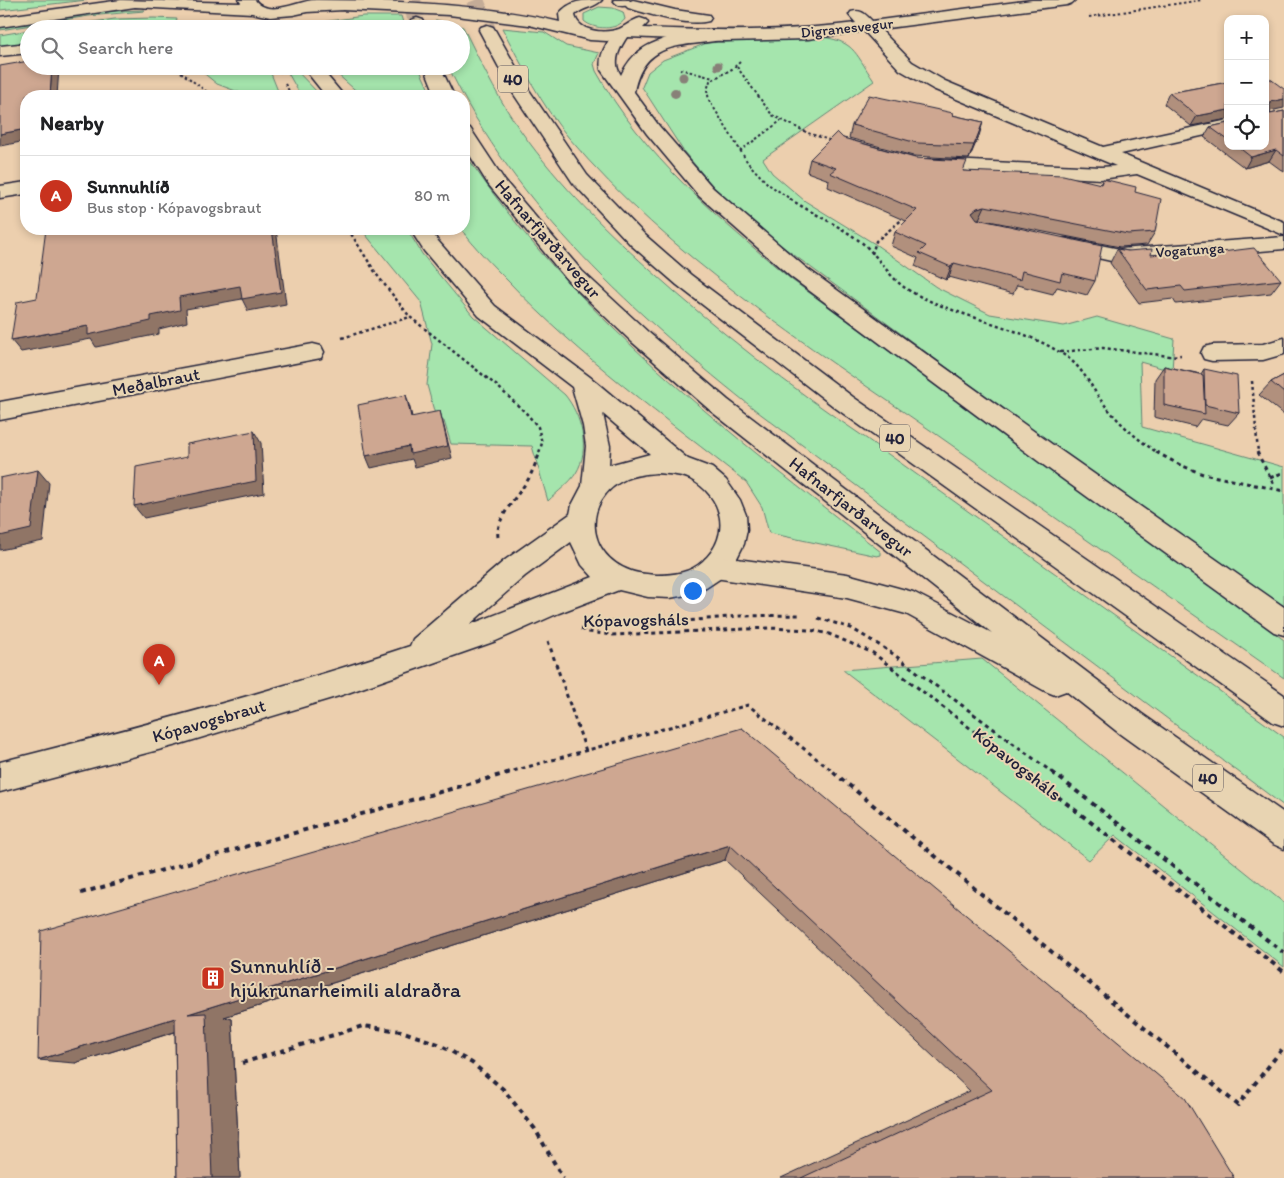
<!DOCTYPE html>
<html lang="en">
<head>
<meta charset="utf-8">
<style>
  body { margin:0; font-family:Itim,sans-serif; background:#f6f6f6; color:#202124 }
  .controls { position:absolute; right:15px; top:15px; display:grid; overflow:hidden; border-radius:10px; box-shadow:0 2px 8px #0003 }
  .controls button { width:45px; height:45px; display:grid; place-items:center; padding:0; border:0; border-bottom:1px solid #e0e0e0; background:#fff; color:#202124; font:25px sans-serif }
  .you { position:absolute; left:692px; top:590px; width:18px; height:18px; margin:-12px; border:4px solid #fff; border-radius:50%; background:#1a73e8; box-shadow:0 0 0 8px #1a73e833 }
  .badge { display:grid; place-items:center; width:32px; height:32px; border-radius:50%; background:#c8321e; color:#fff; font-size:16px; font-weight:700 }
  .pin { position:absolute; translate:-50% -41px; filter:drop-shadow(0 1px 2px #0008) }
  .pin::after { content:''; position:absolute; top:26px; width:18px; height:15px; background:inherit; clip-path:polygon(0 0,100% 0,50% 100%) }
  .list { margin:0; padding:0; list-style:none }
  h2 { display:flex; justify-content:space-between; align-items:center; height:65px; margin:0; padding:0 20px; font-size:21px }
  h2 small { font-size:16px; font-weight:400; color:#757577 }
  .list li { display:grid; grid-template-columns:32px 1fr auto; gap:15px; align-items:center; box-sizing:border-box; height:80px; padding:0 20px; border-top:1px solid #e0e0e0 }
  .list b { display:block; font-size:19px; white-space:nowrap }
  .list p { margin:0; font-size:16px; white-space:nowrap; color:#757577 }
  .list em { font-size:16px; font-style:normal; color:#757577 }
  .icon { flex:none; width:28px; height:28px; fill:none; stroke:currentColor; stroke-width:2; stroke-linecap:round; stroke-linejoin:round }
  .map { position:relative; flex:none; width:1284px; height:1178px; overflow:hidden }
  .search { position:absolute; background:#fff; box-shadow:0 2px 8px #0003; left:20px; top:20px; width:450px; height:55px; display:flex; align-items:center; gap:12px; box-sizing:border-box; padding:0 18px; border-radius:28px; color:#757577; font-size:19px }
  .panel { position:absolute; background:#fff; box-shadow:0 2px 8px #0003; left:20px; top:90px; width:450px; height:145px; border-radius:20px }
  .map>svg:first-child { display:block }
</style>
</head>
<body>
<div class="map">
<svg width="1284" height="1178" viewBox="0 0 1284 1178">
  <rect width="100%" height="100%" fill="#eccfae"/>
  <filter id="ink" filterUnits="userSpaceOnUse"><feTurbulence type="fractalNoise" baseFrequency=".02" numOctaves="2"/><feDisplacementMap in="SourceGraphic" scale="10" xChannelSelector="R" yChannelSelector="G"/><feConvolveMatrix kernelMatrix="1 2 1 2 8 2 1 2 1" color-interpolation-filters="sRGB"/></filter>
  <g filter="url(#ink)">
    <path fill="#a5e5ad" stroke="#648474" d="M0,0H87L0,10Z
      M599,7L613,8L623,12L625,19C617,31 594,30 584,21V14Z
      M145,10L144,11L89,16L0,30V26L92,12Z
      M363,16H401L405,29H308L309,24Z
      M154,18L177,19L173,29H39L115,19Z
      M436,20L463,27C479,59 494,91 514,121C551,176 599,224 649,269C718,331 790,387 867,439L1284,737V806L758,412C637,316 515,208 448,66H461V29H437Z
      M502,28L544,32L566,46L599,53L594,64L596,71C643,156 719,219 792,280L1284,640V678C1167,596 1050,514 933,432C806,344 670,257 569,138C541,105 522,65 502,28Z
      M29,30V46L0,51V35Z
      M816,36C855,41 853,50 874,81L763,159L772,173L805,201L875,244L936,287L990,314L1064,326L1097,317L1174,339L1172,371L1140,362L1142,427L1284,467V612L1170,532L771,238L718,192L684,152L642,87L648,72L663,60L707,43Z
      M195,66H268L280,96H249L217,84Z
      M284,66H292L321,96H301Z
      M328,66H418L432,96H362Z
      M464,152C571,314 730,433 881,552V555L877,556L769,533L762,507L746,482C665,418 580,357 509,282C492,265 475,248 461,229H464Z
      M361,229H407L422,254L473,316L565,395C581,415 591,449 576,473C570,483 557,492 548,501L532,446L451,444L444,421L437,422L427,385L432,344L421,302Z
      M982,659L1284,903V967L1115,835L1089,860L843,670Z"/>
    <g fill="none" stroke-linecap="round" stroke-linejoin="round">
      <path stroke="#c4ac97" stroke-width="18" stroke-dasharray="18 9" stroke-linecap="butt" d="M412,0L417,23
        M475,0L487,30"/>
      <g stroke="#22223b" stroke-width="3">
        <path id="minor" d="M121,0L241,3L239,0H255C270,19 298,0 316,0C394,0 481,4 560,22L559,14C570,0 584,0 602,0C595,8 583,7 575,15C578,32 605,34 619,29C626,26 632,20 640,18L646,20L648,23L643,28C715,31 785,32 856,23L849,15L851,12C861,9 865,14 872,21L1032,0H1075L1072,3L1067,5L880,29L912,62L945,81L1103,147L1228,120V130L1121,154L1284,222V235L1137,174L1101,179L922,169L920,165L922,161L929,159L1101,167L1116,166L933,89L900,70L864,31L808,39L725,41L627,37L607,41L590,40L529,25L449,15L343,10L307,12L293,15L270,17L252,13L135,7L0,27V17Z
          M633,0L675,10L709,15L711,18L709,21C686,27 650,14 628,8L625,5L628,2Z
          M29,43V53L0,56V46Z
          M302,66H319L344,96H326Z
          M26,182V194L0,198V186Z
          M410,229H430L438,241L495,306L590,377L688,459L712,468L726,480L740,500L746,515L747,530L744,544L733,566L721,578L706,588L686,595L670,598L648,597L619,590L559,613L496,641L339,696L177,745L0,792V762C138,727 275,691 410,646L413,639L505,560L570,514L572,505L582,486L586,446L583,426L572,387L479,316L424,251ZM603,414L650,454L609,465L610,446ZM656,473C667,474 680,474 690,479C723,496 732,535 703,561C690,573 674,575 657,575C648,574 639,574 631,571C585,555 582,499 626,479C635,475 646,474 656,473ZM571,542L582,565L593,577L469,625L525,576Z
          M1284,237V249L1120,263L1058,249L1055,244L1058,239L1065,238L1120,249Z
          M1284,338V354L1263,360L1212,361L1204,359L1201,353L1204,347L1212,345L1263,344Z
          M313,344L321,346L324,352L321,358L0,420V402Z"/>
      </g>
      <g stroke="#22223b" stroke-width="3">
        <path id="major" d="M613,0H629L631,2L628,5C621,7 618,6 613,0Z
          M417,18L423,20L427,29H411L409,23L411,20Z
          M487,25L493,27L495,30L529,90L587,175L645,235L691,275L853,397L1284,695V726L1273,722L837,409L677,285L631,245L573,183L511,90L479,30L481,27Z
          M621,29L627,31L629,34C621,46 611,61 621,75C626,65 632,56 641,50C658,37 708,26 729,32L731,35L729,38C686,49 645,36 634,92L659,126L713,188L805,267L1060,450L1284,607V635L1274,632L1042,464L791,277L699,196L647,134L601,70C598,55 607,43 615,31Z
          M424,66H440L454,96H436Z
          M464,127L470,128L505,181L582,271L648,332L728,400L1142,714L1284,813V849L1273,844L1120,734L1066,691L1055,695L1045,691L906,614L847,598L715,578L705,575L701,567L705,559L715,556L847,574L913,592L992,633L712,412L632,342L568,281L488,184L464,146Z"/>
      </g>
      <path stroke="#22223b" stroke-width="2" stroke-dasharray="2.5 2.5" stroke-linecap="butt" d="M1089,17L1202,0
        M740,62L732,69L710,81L707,90L709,100L748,163L768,184L792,200
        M173,66L207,92L222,96
        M278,66L281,73
        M737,67L772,115L808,133L832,141
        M680,69L713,78
        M285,84L292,96
        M740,151L782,120"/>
      <path stroke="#22223b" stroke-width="2.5" stroke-dasharray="3 3" stroke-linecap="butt" d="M790,199C813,214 839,225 861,242C879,256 889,279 910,291C959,319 1019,324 1067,357C1082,368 1090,384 1100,399C1116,420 1136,439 1158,453
        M348,229L377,275L410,317L497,386L527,414L538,427L542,443L539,453
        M872,254L876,241L904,218
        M342,338L410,317
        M1060,352L1103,348L1169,356L1181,355
        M1252,381L1258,453"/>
      <path stroke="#22223b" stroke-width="3" stroke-dasharray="4 4" stroke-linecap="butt" d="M1156,452L1180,465L1203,474L1284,491
        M1257,452L1275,487
        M1270,478L1284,472
        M498,537C495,518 520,494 529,478C533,470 537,460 540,452
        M818,618L851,628L889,651L1053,773
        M603,621L664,623L740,616L799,615
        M581,629L589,632L612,635L769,628L810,630L829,634L873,653L1028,773
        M548,641L586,751
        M506,773L748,705L835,773"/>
      <path stroke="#22223b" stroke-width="4" stroke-dasharray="5 5" stroke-linecap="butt" d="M833,772L1238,1105L1283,1048
        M1026,772L1284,972
        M1052,772L1284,953
        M81,893L511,772
        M242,1063L363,1026L401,1031L438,1044L472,1063L503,1089L535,1129L563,1178"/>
      <use href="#minor" fill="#e8d4b2" fill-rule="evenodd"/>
      <use href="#major" fill="#e8d4b2" fill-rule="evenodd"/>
    </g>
    <g fill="#888078">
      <circle cx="718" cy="66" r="4.5"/>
      <circle cx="683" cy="77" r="4.5"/>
      <circle cx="675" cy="93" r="5"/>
    </g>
    <path fill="#b1907d" stroke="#22223b" d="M1228,82V119L1191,126L1164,104L1169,93Z
      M1270,111V114L1284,111V172L1269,161L1245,168L1204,137L1210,127L1228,123V146H1265Z
      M952,115L983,122L969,159L913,156L849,138L852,125Z
      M843,138L964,171L1100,184L1103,179L1135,192L1155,232L1147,245L1120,247L979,219L978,220L1095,281L1087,295L1057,287L1053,294L1017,285L1013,294L949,277L946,280L915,266L918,258L891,246L895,232L906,221L828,187L829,180L807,172L810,159Z
      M1117,249L1151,255L1222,252L1281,280L1271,293L1176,304L1173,299L1139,303L1110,263Z
      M1164,366L1201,374L1204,369L1239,413L1228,425L1201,419L1195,427L1154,417L1155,379Z
      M1284,375V415L1259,395L1271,382Z
      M742,728L1234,1178H781L970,1091L725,860L224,1017L232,1019L240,1178H177L175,1032L75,1063Z"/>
    <path fill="#907566" stroke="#22223b" d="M52,66H58L59,68L57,96H50Z
      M1284,99V108L1265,112L1270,102Z
      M1228,110V119L1191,126L1197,116Z
      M983,122L979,136L969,159L974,145Z
      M26,129V141L0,146V134Z
      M1276,150L1269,161L1245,168L1251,157Z
      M985,206L979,219L971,221L972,212L977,208Z
      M272,229H276L286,304L248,311L242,299L186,309L187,322L159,329V334L96,347L91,339L21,352L11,340L88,326L151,316L179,297Z
      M954,263L949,277L946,280L951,267Z
      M406,395L410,408L415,430L411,417Z
      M440,411L452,458L415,467L412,459L371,468L366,456L409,446Z
      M254,431L261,443L264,493L144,518L134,506Z
      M38,470L49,483L43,541L0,550V536Z
      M730,845L725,860L224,1017L232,1019L240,1178H212L188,1014Z
      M175,1018L203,1023L75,1063L38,1060Z"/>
    <path fill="#cea791" stroke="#22223b" d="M29,61V66H52L50,96H26V129L0,134V66Z
      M1265,75L1284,89V99L1270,102V114L1284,111V156L1276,150L1251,157L1237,146H1265Z
      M1228,82V110L1197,116L1169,93Z
      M869,95L953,113L952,115L983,122L974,145L917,143L852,125Z
      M1228,123V140L1210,127Z
      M837,132L843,138L915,158L967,161L963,171L1063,175L1101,184L1103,179L1136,187L1135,192L1161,199L1155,232L1128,234L985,206L977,208L972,212L977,219L1102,246L1095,281L1062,273L1060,281L1022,271L1020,280L954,263L951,267L919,253L926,246L895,232L917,210L830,173L836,168L810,159Z
      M46,229H272L281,292L242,299L240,286L179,297L180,310L151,316V321L88,335V326L11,340L17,302L37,298Z
      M1219,248L1222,252L1254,248L1281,280L1185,291L1181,286L1147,290L1117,249L1128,251L1152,249L1151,255Z
      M1164,366L1203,375L1205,414L1164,405Z
      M1204,369L1237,376L1239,413L1205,405Z
      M1284,375V393L1271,382Z
      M406,395L411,417L440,411L448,446L410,454L409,446L366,456L358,405Z
      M254,431L256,481L134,506L136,467L187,457V444Z
      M38,470L31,529L0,536V478Z
      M742,728L1185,1098L1234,1178H801L992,1090L730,845L188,1014L206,1013L212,1178H177L175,1018L38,1060L41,931Z"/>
  </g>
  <defs>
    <g id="building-square" transform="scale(1.25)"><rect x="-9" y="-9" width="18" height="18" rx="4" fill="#c8321e" stroke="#e8d4b2"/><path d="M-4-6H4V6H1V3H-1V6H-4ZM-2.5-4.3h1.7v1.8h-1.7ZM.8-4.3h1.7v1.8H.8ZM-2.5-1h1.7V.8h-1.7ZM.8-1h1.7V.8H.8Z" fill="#fff"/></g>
  </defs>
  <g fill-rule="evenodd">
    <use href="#building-square" x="213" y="978"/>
  </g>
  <g text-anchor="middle" stroke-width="4" stroke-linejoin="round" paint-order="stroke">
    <g font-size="15" fill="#22223b" stroke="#e8d4b2">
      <text transform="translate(847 28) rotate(-6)" y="5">Digranesvegur</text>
      <text transform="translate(1190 250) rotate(-4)" y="5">Vogatunga</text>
    </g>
    <g fill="#e8d4b2" stroke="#5d575f" stroke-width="1">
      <rect x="498" y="65.5" width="30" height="27" rx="4"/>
      <rect x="880" y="424.5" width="30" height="27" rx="4"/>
      <rect x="1193" y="764.5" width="30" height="27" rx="4"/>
    </g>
    <g font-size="16" font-weight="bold" fill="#22223b">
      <text x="513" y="85">40</text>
      <text x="895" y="444">40</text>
      <text x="1208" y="784">40</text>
    </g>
    <g font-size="18" fill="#22223b" stroke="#e8d4b2">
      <text transform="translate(548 239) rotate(49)" y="6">Hafnarfjarðarvegur</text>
      <text transform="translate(156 382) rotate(-11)" y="6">Meðalbraut</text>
      <text transform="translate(851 507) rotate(38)" y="6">Hafnarfjarðarvegur</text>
      <text transform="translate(636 620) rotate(-1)" y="6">Kópavogsháls</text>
      <text transform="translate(209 721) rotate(-16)" y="6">Kópavogsbraut</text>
      <text transform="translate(1017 764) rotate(38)" y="6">Kópavogsháls</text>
    </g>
    <g font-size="21" fill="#22223b" stroke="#e8d4b2" text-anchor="start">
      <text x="230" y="973">Sunnuhlíð -<tspan x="230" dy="24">hjúkrunarheimili aldraðra</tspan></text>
    </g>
  </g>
</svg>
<div class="controls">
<button>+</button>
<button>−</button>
<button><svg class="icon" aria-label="locate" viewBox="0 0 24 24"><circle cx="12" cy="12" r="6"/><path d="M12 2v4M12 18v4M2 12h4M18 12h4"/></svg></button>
</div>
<div class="you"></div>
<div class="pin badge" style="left:159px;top:685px">A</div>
<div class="search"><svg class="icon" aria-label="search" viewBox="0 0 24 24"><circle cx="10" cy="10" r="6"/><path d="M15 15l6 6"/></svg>Search here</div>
<section class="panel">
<h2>Nearby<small></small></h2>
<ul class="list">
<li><span class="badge">A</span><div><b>Sunnuhlíð</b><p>Bus stop · Kópavogsbraut</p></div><em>80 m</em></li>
</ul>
</section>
</div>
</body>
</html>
